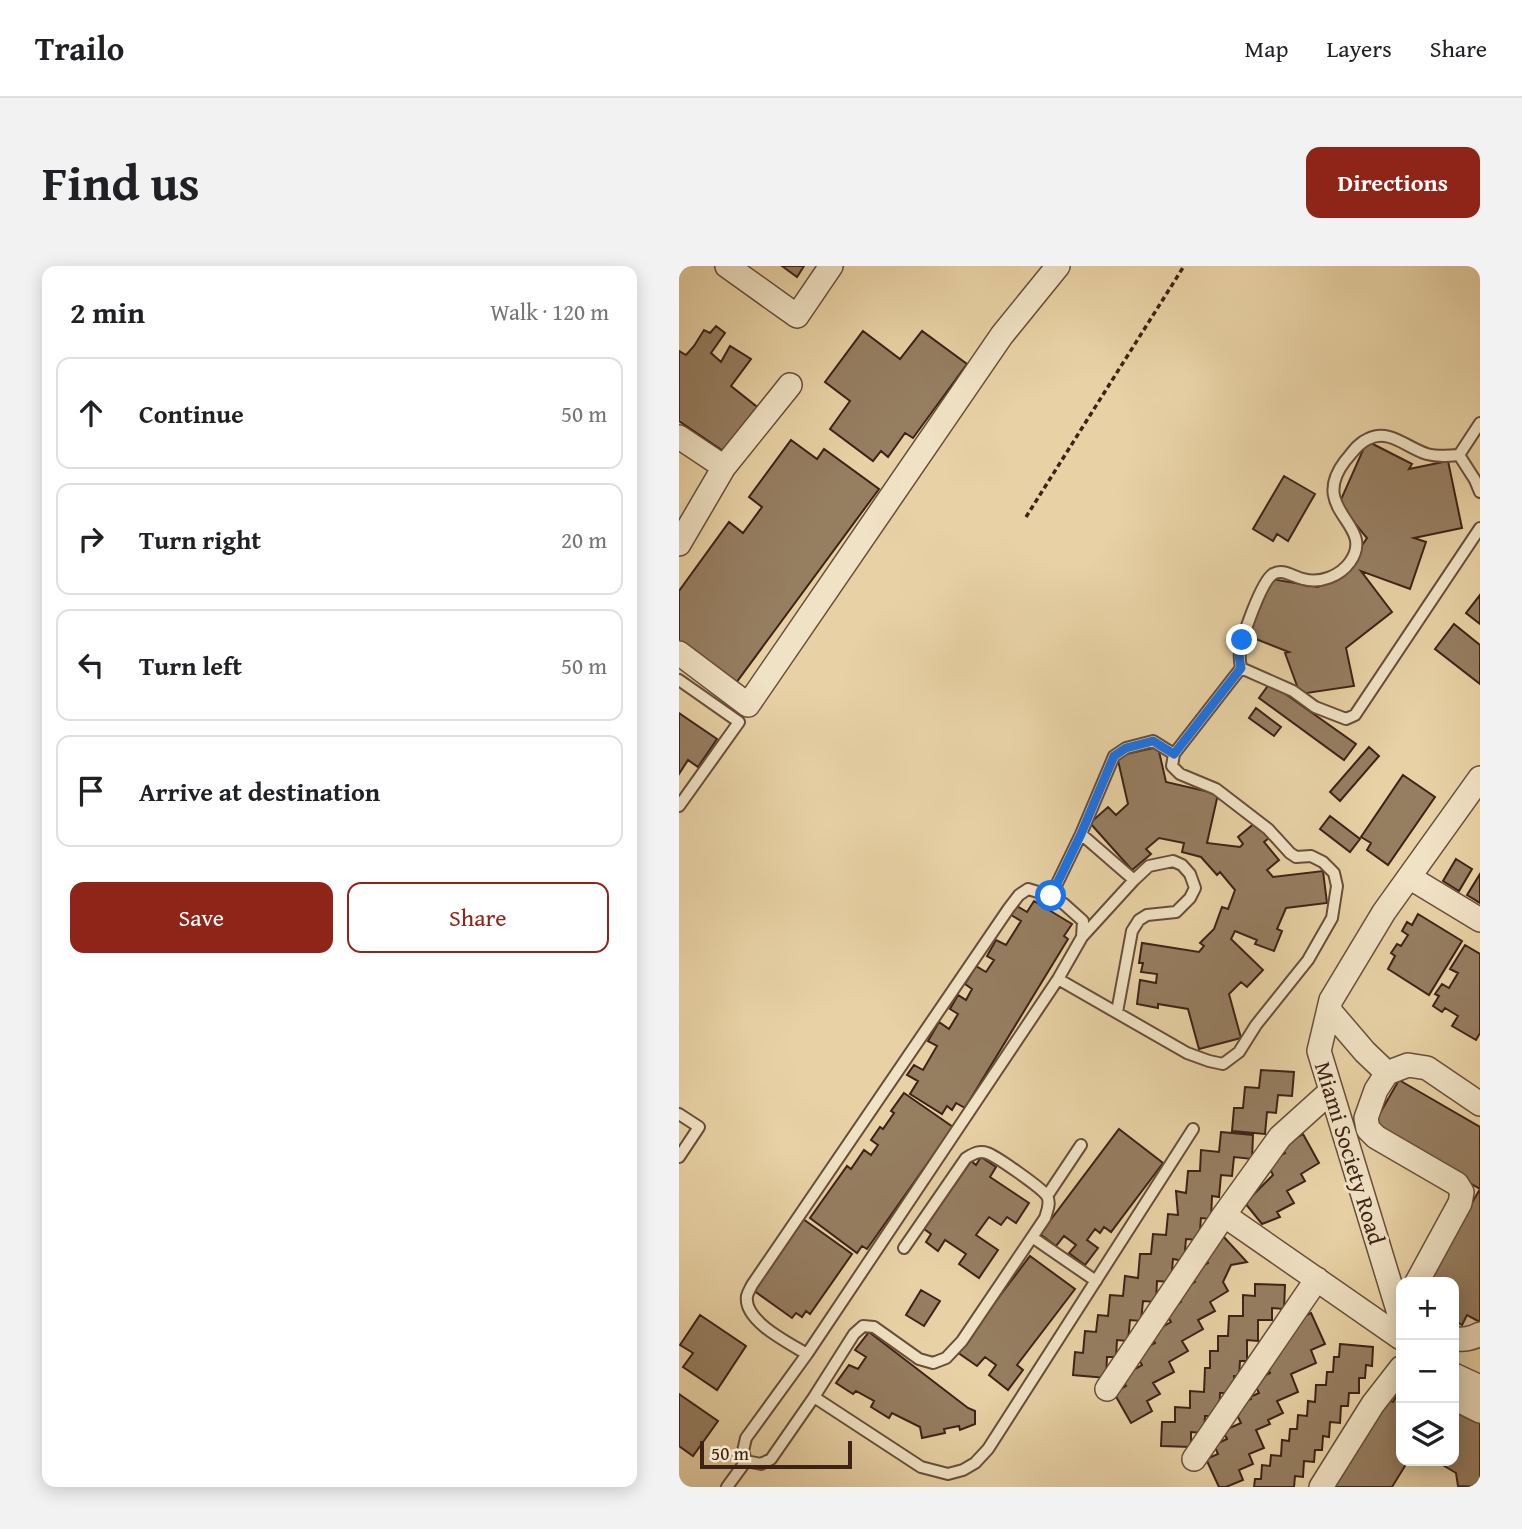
<!DOCTYPE html>
<html lang="en">
<head>
<meta charset="utf-8">
<style>
  body { margin:0; font-family:"Gentium Book Plus",serif; background:#f2f2f2; color:#202124 }
  .controls { position:absolute; right:21px; bottom:21px; display:grid; overflow:hidden; border-radius:14px; box-shadow:0 4px 18px #0003 }
  .controls button { width:63px; height:63px; display:grid; place-items:center; padding:0; border:0; border-bottom:2px solid #e0e0e0; background:#fff; color:#202124; font:35px sans-serif }
  .scale { position:absolute; left:21px; bottom:18px; width:152px; box-sizing:border-box; padding-left:7px; border:4px solid #3e2217; border-top:0; font-size:19px; line-height:24px; white-space:nowrap; color:#3e2217; -webkit-text-stroke:5px #f0e2c4; paint-order:stroke }
  .stop { position:absolute; width:21px; height:21px; margin:-16px; border:5px solid #1a73e8; border-radius:50%; background:#fff }
  .stop.end { background:#1a73e8; border-color:#fff; box-shadow:0 2px 7px #0008 }
  .list { margin:0; padding:0; list-style:none }
  h2 { display:flex; justify-content:space-between; align-items:center; height:91px; margin:0; padding:0 28px; font-size:30px }
  h2 small { font-size:23px; font-weight:400; color:#757577 }
  .list li { display:grid; grid-template-columns:46px 1fr auto; gap:21px; align-items:center; box-sizing:border-box; height:112px; margin:0 14px 14px; padding:0 14px; border:2px solid #e0e0e0; border-radius:14px }
  .list b { display:block; font-size:26px; white-space:nowrap }
  .list em { font-size:23px; font-style:normal; color:#757577 }
  .actions { display:flex; gap:14px; padding:21px 28px }
  .actions a { flex:1; padding:16px 0; border:2px solid #8f2418; border-radius:14px; text-align:center; font-size:24px; color:#8f2418 }
  .actions .main { background:#8f2418; color:#fff }
  .icon { flex:none; width:38px; height:38px; fill:none; stroke:currentColor; stroke-width:2; stroke-linecap:round; stroke-linejoin:round }
  .map { position:relative; flex:none; width:801px; height:1221px; overflow:hidden; border-radius:14px }
  header { display:flex; align-items:center; gap:42px; box-sizing:border-box; height:98px; padding:0 35px; background:#fff; border-bottom:2px solid #e0e0e0 }
  header strong { font-size:33px }
  nav { display:flex; gap:38px; margin-inline-start:auto; font-size:24px }
  .intro { display:flex; align-items:center; justify-content:space-between; box-sizing:border-box; height:168px; padding:0 42px }
  h1 { margin:0; font-size:49px }
  .button { padding:18px 32px; border-radius:14px; background:#8f2418; color:#fff; font-size:24px; font-weight:700 }
  main { display:flex; gap:42px; padding:0 42px }
  aside { flex:1; background:#fff; border-radius:14px; box-shadow:0 4px 18px #0003 }
  .map>svg:first-child { display:block }
</style>
</head>
<body>
<header>
<strong>Trailo</strong>
<nav><a>Map</a><a>Layers</a><a>Share</a></nav>
</header>
<div class="intro"><h1>Find us</h1><a class="button">Directions</a></div>
<main>
<aside>
<h2>2 min<small>Walk · 120 m</small></h2>
<ul class="list">
<li><svg class="icon" aria-label="ahead" viewBox="0 0 24 24"><path d="M12 20V5M6 11l6-6 6 6"/></svg><div><b>Continue</b></div><em>50 m</em></li>
<li><svg class="icon" aria-label="right" viewBox="0 0 24 24"><path d="M7 20v-9h11M14 6l5 5-5 5"/></svg><div><b>Turn right</b></div><em>20 m</em></li>
<li><svg class="icon" aria-label="left" viewBox="0 0 24 24"><path d="M17 20v-9H6M10 6l-5 5 5 5"/></svg><div><b>Turn left</b></div><em>50 m</em></li>
<li><svg class="icon" aria-label="arrive" viewBox="0 0 24 24"><path d="M6 21V4h12l-3 4 3 4H6"/></svg><div><b>Arrive at destination</b></div></li>
</ul>
<div class="actions"><a class="main">Save</a><a>Share</a></div>
</aside>
<div class="map">
<svg width="801" height="1221" viewBox="0 0 801 1221">
  <rect width="100%" height="100%" fill="#e8d2a5"/>
  <filter id="stains"><feTurbulence type="fractalNoise" baseFrequency=".00286" numOctaves="4"/><feColorMatrix values="0 0 0 0 .2 0 0 0 0 .09 0 0 0 0 .02 0 0 0 .5 -.17"/></filter>
  <radialGradient id="worn" r=".72"><stop offset=".6" stop-color="#630" stop-opacity="0"/><stop offset="1" stop-color="#630" stop-opacity=".3"/></radialGradient>
  <path fill="#967e61" stroke="#3e2217" stroke-width="2" d="M103,0H125L118,11Z
    M37,60L46,67L32,87L42,96L51,80L72,93L52,120L82,144L47,187L0,155V85L7,89L15,80L25,64L31,67Z
    M184,65L221,93L243,65L288,98L234,172L226,167L209,191L202,185L194,195L151,163L171,135L146,116Z
    M112,174L138,193L145,183L200,223L54,421L0,381V325L50,256L64,267L83,241L70,231Z
    M688,175L733,198L730,203L769,195L783,262L735,272L747,276L731,323L682,305L713,346L667,382L675,420L621,428L606,387L610,386L569,370L593,313L639,321L671,304L668,301L688,272L660,238Z
    M605,210L636,228L609,275L598,268L594,275L574,263Z
    M801,329V358L787,347Z
    M775,358L801,379V418L756,383Z
    M591,417L677,478L665,494L580,432Z
    M577,442L602,461L595,470L570,452Z
    M0,447L38,473L19,501L9,494L0,508Z
    M479,481L487,516L539,528L528,577L561,581L564,578L559,571L577,556L590,572L585,576L600,594L588,604L594,611L644,605L648,637L607,642L598,663L603,665L595,685L576,678L578,674L556,665L552,673L584,704L568,721L562,716L550,728L562,772L520,783L509,743L479,738V742L458,738L461,714L477,717L478,708L462,706L464,697H460L463,677L520,686L525,680L521,677L535,663L543,641L549,643L556,624L541,606L538,609L522,591L503,586L505,577L480,572L467,583L472,588L453,604L411,557L429,541L437,549L449,538L438,490Z
    M690,481L700,490L661,535L651,526Z
    M724,509L756,531L709,599L688,584L692,577L682,571Z
    M651,550L681,573L671,586L641,563Z
    M777,593L793,603L780,625L764,615Z
    M801,608V637L788,629Z
    M355,635L393,658L385,670L389,673L286,842L277,837L273,844L268,840L263,848L231,828L239,815L228,809L235,799L244,804L258,780L249,775L260,756L270,763L279,748L271,743L279,729L287,734L293,723L286,718L297,700L307,706L315,694L308,690L317,674L327,679L342,655L332,649L338,640L348,646Z
    M739,648L783,675L750,729L709,703L716,690L712,687L718,678L722,680L729,669L723,665L728,656L733,659Z
    M786,679L801,688V767L797,774L773,760L779,750L766,742L763,746L754,740L760,730L756,728L763,718L770,722L779,707L771,703Z
    M582,804L615,806L613,830L599,829L597,847L588,846L586,868L553,865L555,842H564L566,821L580,822Z
    M720,814L801,861V1056L788,1049L783,1059L775,1054L779,1046L775,1043V1016H747L801,923L693,861Z
    M225,827L274,861L188,983L183,980L178,987L131,952L168,900L172,903L185,884L192,889L199,879L192,874L201,861L204,863L215,847L212,845Z
    M440,863L484,897L432,966L425,961L421,967L416,963L408,974L419,982L406,999L390,987L397,979L385,970L377,980L361,968Z
    M542,866L574,869L573,893L555,891L553,910L542,909L540,931L533,930L532,953L522,952L520,974L507,973L505,995L494,993L492,1016L478,1015L477,1036L464,1035L462,1055L451,1054L449,1075L438,1074L437,1091H428L427,1112L394,1109L396,1086L404,1087L406,1065L417,1066L419,1049L429,1050L431,1029L444,1030L446,1010L459,1012L461,988H472L474,968L487,969L489,948L499,949L497,925L507,927L509,905H521L522,884L540,886Z
    M624,868L640,897L622,908L626,915L608,925L615,937L598,946L601,951L583,958L566,937L594,909L588,897L606,887L602,880Z
    M302,891L317,901L311,911L350,937L337,957L328,951L322,959L310,951L297,969L319,984L300,1012L280,998L287,988L266,974L259,985L247,976L252,968L245,963L292,895L297,899Z
    M124,953L173,988L131,1048L127,1045L123,1051L117,1047L113,1052L74,1024Z
    M543,969L568,996L552,999L544,1016L549,1025L531,1036L536,1045L519,1054L524,1063L503,1075L509,1085L490,1096L495,1106L474,1117L481,1128L468,1135L473,1145L452,1157L435,1127L447,1120L442,1111L463,1099L457,1088L476,1077L471,1068L492,1056L486,1046L502,1036L497,1027L516,1016L511,1007L529,997L523,988Z
    M351,990L396,1023L338,1099L344,1104L329,1124L310,1109L317,1099L306,1091L298,1100L278,1086Z
    M576,1018L606,1019L605,1043L593,1042V1054H579V1075L568,1074V1095H561L560,1110H555V1127H541L540,1150H526L525,1167L512,1166V1181L482,1180L483,1156H496V1141L511,1142V1125L525,1126L526,1102H531V1085H539V1070H549L550,1050H564V1029L576,1030Z
    M242,1024L261,1035L245,1060L227,1049Z
    M632,1047L646,1078L632,1084L637,1097L612,1108L619,1126L598,1135L604,1147L589,1154L591,1158L577,1164L585,1182L570,1188L574,1198L560,1204L564,1214L547,1221H540L527,1193L539,1188L535,1179L548,1173L544,1165L562,1157L554,1141L572,1133L571,1131L580,1127L574,1115L591,1107L585,1093L609,1057Z
    M21,1049L67,1080L38,1124L4,1101L14,1087L1,1079Z
    M190,1066L289,1142L296,1145V1158L281,1164L280,1160L265,1163L266,1167L243,1172L241,1161L213,1147L210,1152L192,1141L195,1135L177,1125L174,1128L157,1117L170,1099L179,1103L187,1091L176,1084Z
    M661,1078L694,1081L693,1100L687,1099L686,1112H680V1127H670L669,1140H662L661,1157L651,1156L650,1171L644,1170L643,1184H636L635,1196L625,1195L624,1211L616,1210L615,1221H575L576,1213H582L583,1199L591,1200L592,1189L602,1190L603,1174L610,1175L611,1163H618L619,1149L628,1150L629,1135L636,1136L637,1119H647L648,1106H654L655,1091H660Z
    M721,1124L722,1195H729L713,1221H647L705,1131L714,1136Z
    M0,1128L39,1155L14,1190L0,1180Z
    M775,1133L801,1150V1221L779,1220L777,1207L757,1195H775Z"/>
  <g fill="none" stroke-linecap="round" stroke-linejoin="round">
    <g stroke="#684e3a" stroke-width="14">
      <path id="lane" d="M780,189C769,190 759,191 748,188C728,182 710,162 689,173C679,177 673,187 666,195C628,245 698,258 671,296C661,310 641,318 624,313C614,311 604,302 594,308C582,316 563,371 561,386C560,391 561,396 562,402L614,425L636,441L667,453L676,449L801,262
        M780,189L796,214L801,226
        M780,189L801,157
        M0,414L60,456L0,540
        M402,568L455,614
        M403,671L455,614L470,600L494,595L503,599L511,608L516,622L511,632L497,646L468,649L460,654L453,665L438,746
        M379,713L508,787L530,795L544,798L560,786L577,759L629,694L653,652L658,620L655,607L644,596L632,590L617,591L611,587L589,563L537,523L501,508L493,500L495,488L562,402
        M0,848L20,861L0,891
        M368,930L402,879
        M353,971L417,1015
        M225,982L287,892C294,888 300,884 308,887C317,890 363,922 368,930C372,937 368,945 366,952L283,1075L267,1092L254,1097L240,1093L195,1061L184,1060L175,1068L135,1131L242,1201L269,1208L284,1204L296,1197L309,1183L514,863
        M128,1088L379,713L403,671L404,655L385,638L372,630L402,568L435,490L447,482L474,475L495,488
        M135,1131L92,1193L82,1198L67,1195L64,1185L67,1172L128,1088C110,1077 64,1055 68,1030C69,1026 71,1023 73,1019L330,642L340,629L349,623L372,630
        M48,1221L67,1195"/>
    </g>
    <g stroke="#684e3a" stroke-width="26">
      <path id="street" d="M48,0L118,50L152,0
        M0,171L45,201L0,278
        M45,201L111,119
        M0,387L69,439L323,69L379,0
        M730,611L801,654
        M650,744L686,786L708,807
        M545,949L722,1072
        M738,1016L781,937L783,926L778,918L697,871L689,863L687,852L697,824L708,807L729,799L748,802L801,838
        M722,1054L640,785L652,734L705,646L801,512
        M775,1072C783,1075 794,1072 801,1068
        M775,1109L801,1121
        M428,1123L545,949L601,871L652,825
        M775,1132L801,1145
        M515,1193L638,1013
        M642,1221L694,1138L722,1102"/>
    </g>
    <path stroke="#3e2217" stroke-width="3.5" stroke-dasharray="5 3.5" stroke-linecap="butt" d="M347,251L505,0"/>
    <use href="#lane" stroke="#f0e2c4" stroke-width="10"/>
    <use href="#street" stroke="#f0e2c4" stroke-width="23"/>
  </g>
  <g fill="none" stroke-linecap="round" stroke-linejoin="round">
    <path stroke="#1a73e8" stroke-width="9" d="M372,630L402,568L435,490L447,482L474,475L495,488L562,402L560,390L563,374"/>
  </g>
  <g text-anchor="middle" stroke-width="6" stroke-linejoin="round" paint-order="stroke">
    <g font-size="23" fill="#3e2217" stroke="#f0e2c4">
      <text transform="translate(671 887) rotate(73)" y="8">Miami Society Road</text>
    </g>
  </g>
  <rect width="100%" height="100%" filter="url(#stains)"/>
  <rect width="100%" height="100%" fill="url(#worn)"/>
</svg>
<div class="controls">
<button>+</button>
<button>−</button>
<button><svg class="icon" aria-label="layers" viewBox="0 0 24 24"><path d="M12 4l9 5-9 5-9-5zM3 14l9 5 9-5"/></svg></button>
</div>
<div class="scale">50 m</div>
<div class="stop" style="left:372px;top:630px"></div>
<div class="stop end" style="left:563px;top:374px"></div>
</div>
</main>
</body>
</html>
